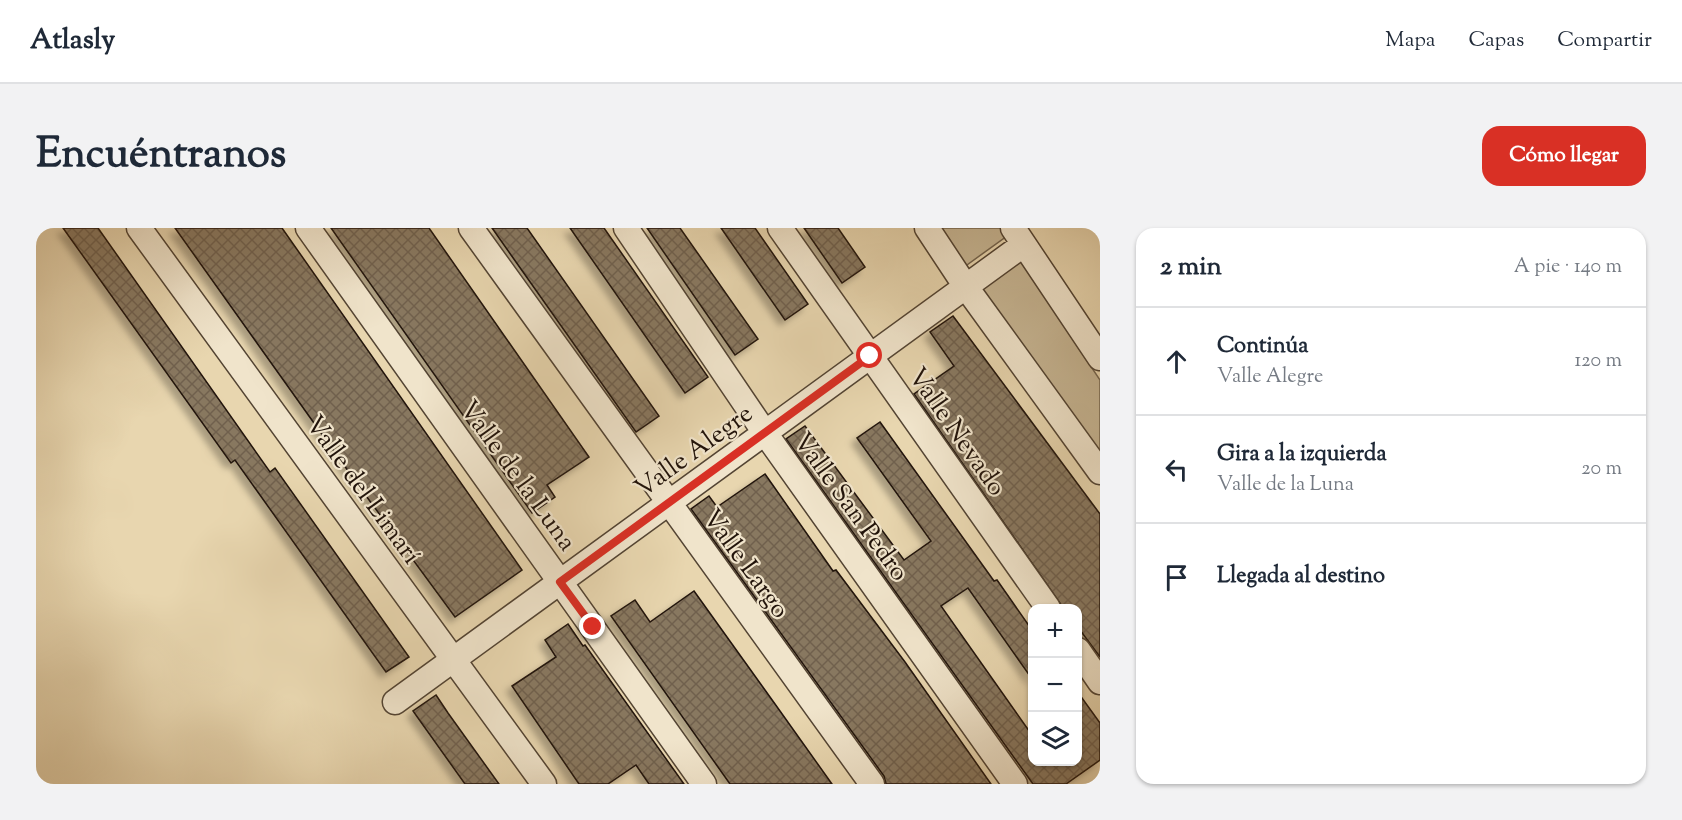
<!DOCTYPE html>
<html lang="es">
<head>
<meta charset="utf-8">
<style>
  body { margin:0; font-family:"Sorts Mill Goudy",serif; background:#f2f2f3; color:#1f2937 }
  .controls { position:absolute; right:18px; bottom:18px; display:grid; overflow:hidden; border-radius:12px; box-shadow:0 2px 4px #0004 }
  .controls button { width:54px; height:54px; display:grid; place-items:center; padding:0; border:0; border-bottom:2px solid #e0e1e3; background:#fff; color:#1f2937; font:30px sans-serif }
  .stop { position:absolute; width:18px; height:18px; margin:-14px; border:4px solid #d93025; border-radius:50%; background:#fff }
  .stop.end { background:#d93025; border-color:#fff; box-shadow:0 2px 6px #0008 }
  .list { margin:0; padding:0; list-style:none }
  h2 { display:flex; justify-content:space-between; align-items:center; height:78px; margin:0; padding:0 24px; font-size:26px }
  h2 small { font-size:20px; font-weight:400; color:#747a83 }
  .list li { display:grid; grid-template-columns:39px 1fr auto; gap:18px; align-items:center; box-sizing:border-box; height:108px; padding:0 24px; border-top:2px solid #e0e1e3 }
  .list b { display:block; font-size:22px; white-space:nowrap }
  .list p { margin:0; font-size:20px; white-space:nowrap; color:#747a83 }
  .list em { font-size:20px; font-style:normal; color:#747a83 }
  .icon { flex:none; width:33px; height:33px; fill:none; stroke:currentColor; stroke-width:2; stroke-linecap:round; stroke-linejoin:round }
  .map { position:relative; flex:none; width:1064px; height:556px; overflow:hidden; border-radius:18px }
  header { display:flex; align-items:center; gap:36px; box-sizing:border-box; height:84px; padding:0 30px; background:#fff; border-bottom:2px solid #e0e1e3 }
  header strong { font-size:28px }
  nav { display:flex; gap:33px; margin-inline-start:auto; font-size:21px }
  .intro { display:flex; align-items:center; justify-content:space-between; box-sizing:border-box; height:144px; padding:0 36px }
  h1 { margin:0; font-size:42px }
  .button { padding:15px 27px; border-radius:18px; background:#d93025; color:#fff; font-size:21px; font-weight:700 }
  main { display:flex; gap:36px; padding:0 36px }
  aside { flex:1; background:#fff; border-radius:18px; box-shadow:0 2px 4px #0004 }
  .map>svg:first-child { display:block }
</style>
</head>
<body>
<header>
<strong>Atlasly</strong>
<nav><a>Mapa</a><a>Capas</a><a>Compartir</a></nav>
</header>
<div class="intro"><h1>Encuéntranos</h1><a class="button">Cómo llegar</a></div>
<main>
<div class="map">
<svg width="1064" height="556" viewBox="0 0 1064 556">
  <defs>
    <pattern id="building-cross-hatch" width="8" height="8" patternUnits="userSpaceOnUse" patternTransform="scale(1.5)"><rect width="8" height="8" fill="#887860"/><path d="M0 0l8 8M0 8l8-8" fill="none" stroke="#6f614d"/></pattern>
    <filter id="shadow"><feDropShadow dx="-5.5" dy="5.5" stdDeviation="3" flood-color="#0004"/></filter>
  </defs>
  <rect width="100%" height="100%" fill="#e8d6af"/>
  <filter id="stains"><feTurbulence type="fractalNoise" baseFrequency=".00333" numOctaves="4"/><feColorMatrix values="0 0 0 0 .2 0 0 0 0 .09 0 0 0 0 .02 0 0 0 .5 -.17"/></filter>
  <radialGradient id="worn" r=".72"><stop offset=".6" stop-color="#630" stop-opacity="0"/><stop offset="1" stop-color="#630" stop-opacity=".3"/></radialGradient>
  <path fill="#c6b593" stroke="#74644e" stroke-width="1.5" d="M896,0H966L971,8L924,42Z
    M978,23L1064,152V233L936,54Z"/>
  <path fill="url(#building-cross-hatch)" stroke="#21130a" stroke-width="1.5" filter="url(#shadow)" d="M27,0H62L234,244L239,240L373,429L350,444L199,232L195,235Z
    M139,0H246L486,342L419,389L325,261Z
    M295,0H393L553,229L511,257L519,269L496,285Z
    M456,0H491L623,188L600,204Z
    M534,0H568L672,149L649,165Z
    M611,0H644L722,111L699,127Z
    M685,0H719L772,76L749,92Z
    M768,0H802L829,39L806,55Z
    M917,88L1064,286V429L1041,398V381H1028L878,166L918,138L894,104Z
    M844,194L958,353L961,352L996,402V451L932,360L905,378L996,507V534H1041V463L1064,495V532L1030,556H997L750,211L769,198L868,332L895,313L821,210Z
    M729,246L797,343L800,342L869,434L955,556H850L848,548L655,281L673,268L681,279Z
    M658,363L739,476L796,556H694L575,388L599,372L614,394Z
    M532,396L547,418L549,417L648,556H613L600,537L572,556H543L476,458L520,429L509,412Z
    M400,467L412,485L463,556H429L387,497L377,483Z"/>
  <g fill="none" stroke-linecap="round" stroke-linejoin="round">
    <g stroke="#534433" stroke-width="27">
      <path id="minor" d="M103,0L508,556
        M272,0L668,556
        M435,0L836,556
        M590,0L729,205L979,556
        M744,0L1012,380
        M891,0L930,59L1064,244
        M977,0L1064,130
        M1042,422L1064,454
        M359,474L987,17"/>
    </g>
    <use href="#minor" stroke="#f0e4cb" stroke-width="24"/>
  </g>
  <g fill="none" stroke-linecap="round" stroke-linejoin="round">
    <path stroke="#d93025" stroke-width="8" d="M557,399L524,354L834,128"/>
  </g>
  <g text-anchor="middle" stroke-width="4.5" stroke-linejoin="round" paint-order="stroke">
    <g font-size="26" fill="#21130a" stroke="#f0e4cb">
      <text transform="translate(922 203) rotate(55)" y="9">Valle Nevado</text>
      <text transform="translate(657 222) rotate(-36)" y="9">Valle Alegre</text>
      <text transform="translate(483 247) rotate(54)" y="9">Valle de la Luna</text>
      <text transform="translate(328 261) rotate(54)" y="9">Valle del Limarí</text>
      <text transform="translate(816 278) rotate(54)" y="9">Valle San Pedro</text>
      <text transform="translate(711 335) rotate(54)" y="9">Valle Largo</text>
    </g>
  </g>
  <rect width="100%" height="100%" filter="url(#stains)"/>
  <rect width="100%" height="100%" fill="url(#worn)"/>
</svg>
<div class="controls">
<button>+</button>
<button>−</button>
<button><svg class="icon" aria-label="layers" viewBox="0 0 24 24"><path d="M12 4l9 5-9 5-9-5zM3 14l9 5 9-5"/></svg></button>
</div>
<div class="stop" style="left:834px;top:128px"></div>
<div class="stop end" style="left:557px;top:399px"></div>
</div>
<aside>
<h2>2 min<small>A pie · 140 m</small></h2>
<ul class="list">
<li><svg class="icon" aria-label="ahead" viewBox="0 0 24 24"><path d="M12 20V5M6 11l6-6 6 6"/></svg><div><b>Continúa</b><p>Valle Alegre</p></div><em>120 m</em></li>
<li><svg class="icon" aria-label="left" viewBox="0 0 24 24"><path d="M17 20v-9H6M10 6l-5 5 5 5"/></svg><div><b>Gira a la izquierda</b><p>Valle de la Luna</p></div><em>20 m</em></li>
<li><svg class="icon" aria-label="arrive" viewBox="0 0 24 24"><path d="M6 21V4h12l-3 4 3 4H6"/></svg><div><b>Llegada al destino</b></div></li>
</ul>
</aside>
</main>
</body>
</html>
